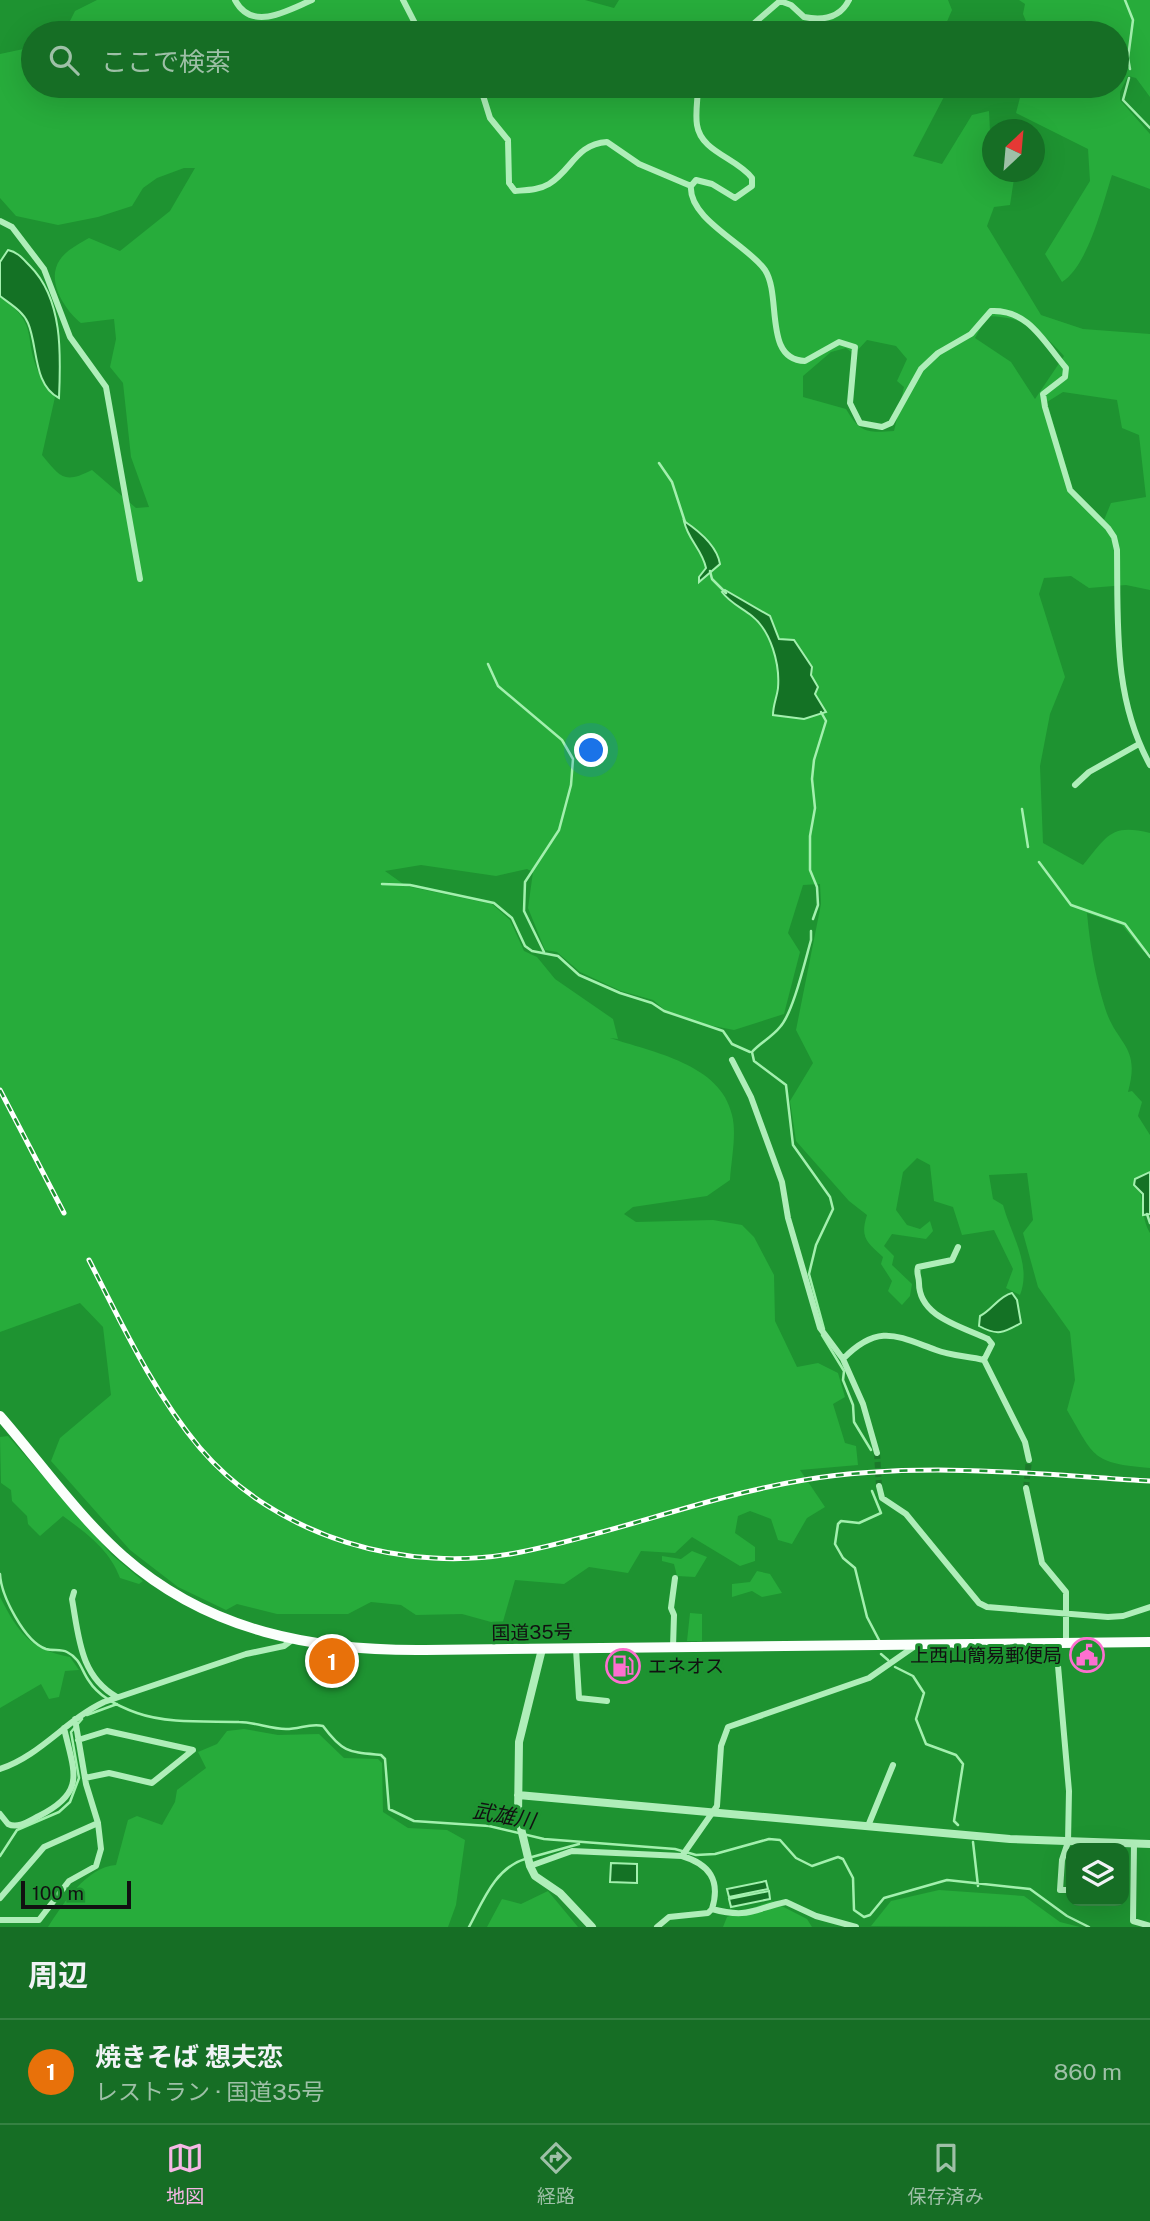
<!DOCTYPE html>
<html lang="ja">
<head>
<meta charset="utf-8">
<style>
  body { margin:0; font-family:"Public Sans","Noto Sans JP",sans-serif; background:#237632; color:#f1f3f6 }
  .controls { position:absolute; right:21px; bottom:21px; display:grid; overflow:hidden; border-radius:14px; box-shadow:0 7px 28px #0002 }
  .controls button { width:63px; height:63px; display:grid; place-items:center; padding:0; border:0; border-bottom:2px solid #358142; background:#166e25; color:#f1f3f6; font:35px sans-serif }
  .compass { position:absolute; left:982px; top:119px; width:63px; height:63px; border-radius:50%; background:#166e25; box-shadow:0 7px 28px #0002; rotate:26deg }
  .scale { position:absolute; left:21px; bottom:18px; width:110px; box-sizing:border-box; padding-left:7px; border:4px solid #111; border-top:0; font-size:19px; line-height:24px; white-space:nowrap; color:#111; -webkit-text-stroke:5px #1e9331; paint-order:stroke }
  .you { position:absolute; left:592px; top:751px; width:24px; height:24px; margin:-18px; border:5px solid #fff; border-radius:50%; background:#1a73e8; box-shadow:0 0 0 10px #1a73e833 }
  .badge { display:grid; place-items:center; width:46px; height:46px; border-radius:50%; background:#f6b8e5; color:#fff; font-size:23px; font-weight:700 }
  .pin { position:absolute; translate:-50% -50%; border:4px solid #fff; box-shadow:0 2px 7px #0006 }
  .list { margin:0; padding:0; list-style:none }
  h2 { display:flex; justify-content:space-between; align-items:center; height:91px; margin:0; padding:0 28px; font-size:30px }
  h2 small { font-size:23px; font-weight:400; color:#9ec0a7 }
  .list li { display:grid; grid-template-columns:46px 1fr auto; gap:21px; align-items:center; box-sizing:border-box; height:105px; padding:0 28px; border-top:2px solid #358142 }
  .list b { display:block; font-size:26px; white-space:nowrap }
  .list p { margin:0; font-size:23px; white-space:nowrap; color:#9ec0a7 }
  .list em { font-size:23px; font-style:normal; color:#9ec0a7 }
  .icon { flex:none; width:38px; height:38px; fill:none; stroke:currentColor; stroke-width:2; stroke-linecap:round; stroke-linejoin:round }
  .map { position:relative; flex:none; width:1150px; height:1927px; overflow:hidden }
  .search { position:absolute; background:#166e25; box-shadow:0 7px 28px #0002; left:21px; right:21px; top:21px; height:77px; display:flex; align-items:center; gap:18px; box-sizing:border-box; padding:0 24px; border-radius:38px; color:#9ec0a7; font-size:26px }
  .sheet { height:196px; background:#166e25 }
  nav { display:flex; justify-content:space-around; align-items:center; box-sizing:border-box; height:98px; border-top:2px solid #358142; background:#166e25; font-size:19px; color:#9ec0a7 }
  nav a { display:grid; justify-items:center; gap:4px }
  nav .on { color:#f6b8e5 }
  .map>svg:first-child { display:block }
</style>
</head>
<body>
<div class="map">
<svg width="1150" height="1927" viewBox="0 0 1150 1927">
  <rect width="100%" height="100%" fill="#1e9331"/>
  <path fill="#27ac3b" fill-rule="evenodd" d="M97,0H585L614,8L619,0H948L952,10L942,33H64L75,11Z
    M1019,0H1150V97L1136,78L1128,76L1120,92V100L1150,134V189L1112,175C1103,203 1088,266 1062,282L1045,254L1090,181L1088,149L1016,113L1023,86H1117V33H1031L1023,14L1025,4Z
    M33,47V86H941L946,93L913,156L942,164L972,115L989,111L992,172H1015L1010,205L994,207L987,226L1041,315L1083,329L1150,334V590L1126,585L1089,588L1071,576L1044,578L1039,594L1065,677L1050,714L1040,766L1043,843L1083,865C1107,836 1111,823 1150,833V953L1144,952L1122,925L1087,913C1090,946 1095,976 1105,1008C1117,1046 1141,1045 1128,1092L1132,1091L1142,1102L1138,1116L1150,1135V1172L1135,1179C1145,1197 1140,1216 1150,1233V1468C1092,1463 1095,1458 1067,1410L1075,1380L1070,1332L1038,1287L1023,1233L1033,1220L1027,1173L989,1175L993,1199L1003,1205C1011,1235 1032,1264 1020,1295L1006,1288L1013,1269L994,1230L962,1235L953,1207L934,1201L930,1165L917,1158L903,1172L896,1210L907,1225L920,1229L930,1221L933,1231L926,1239L892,1234L884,1246L894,1256L892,1265L912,1284L910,1296L902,1305L888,1291L892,1281L881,1264L883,1257C866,1242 860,1237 867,1215L849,1201L796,1141L790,1101L813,1063L796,1030L821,904L820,884L803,885L788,933L800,952L784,1014L734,1030L708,1025L666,1011L653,1000L621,991L580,972L557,952L545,950L528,908L533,872L527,869L496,876L421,865L385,871L406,886L492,904L510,920L524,951L537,957L555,979L613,1019L618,1039L610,1038C652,1052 721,1064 732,1115C737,1134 731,1161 730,1180L707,1196L633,1207L624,1214L636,1222L713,1220L742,1225L754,1237L774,1275L775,1321L797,1367L818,1363L838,1373L845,1397L833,1404L845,1443L856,1446L858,1465L800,1470L825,1507L807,1518L792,1544L778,1540L771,1519L750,1511L738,1516L735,1533L755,1547V1561L740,1566L692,1537L675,1553L641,1551L628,1573L589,1567L564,1584L515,1580L502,1625L462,1614L416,1615L401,1605L371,1602L348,1614H277L237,1604L226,1610L178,1587L130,1550L51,1461L60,1438L111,1395L103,1327L80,1303L0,1332V296C41,327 22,335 39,373C43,382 50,390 55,397L42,455C61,478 64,484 92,470L136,508L149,507L131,457L123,383L110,367L116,339L114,319L81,323C67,312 50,287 56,268C60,253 77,245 89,238L120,251L170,211L195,168H184L157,178L143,188L132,206L98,217L58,225L16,216L0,198V54ZM987,316C1025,317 1039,329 1064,356L1035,399L1011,362L975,338ZM867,340L896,346L907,359L897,381L904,387L894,431C867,433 860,433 846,409L803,397V376L831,352L846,348L854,354ZM1063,392L1117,400L1122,428L1139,435L1146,497L1111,503L1104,520L1074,493L1047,402Z
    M8,1436L112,1555L143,1581L139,1584L120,1578C110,1550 86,1533 63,1516L40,1536L28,1524L27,1516L12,1501L11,1490L1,1483L0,1437Z
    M692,1551L707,1557L695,1577L677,1576L674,1564L662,1561V1556L681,1559Z
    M757,1571L770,1574L782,1593L762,1597L752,1591L732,1597V1584L750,1582Z
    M0,1597C18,1632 30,1650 70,1657L79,1670L65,1671L59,1697L49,1699L41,1684L0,1708Z
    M690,1613L702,1614V1641H687Z
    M244,1729L278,1735L319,1734L344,1758L378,1759L382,1763L383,1812L408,1828L447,1830L465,1840L456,1905L448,1927H48C63,1904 86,1867 116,1865L128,1820L137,1816L162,1825L175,1802L177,1790L206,1768L198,1752L217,1744L227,1731Z
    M939,1890L1024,1896L1060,1922L1080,1927L871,1926L891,1901Z
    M548,1891L578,1927H487L502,1899L521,1904Z
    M772,1901L807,1919L812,1927H723L727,1917Z"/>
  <path fill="#147225" stroke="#a3f0ae" stroke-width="2" d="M8,250C18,252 23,259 30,266C63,299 61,354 59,398C33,385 38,346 28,323C23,311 10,304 0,296V262Z
    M684,521C699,531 717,546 720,564L699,582V577L706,568C702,549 688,540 684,521Z
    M725,590L770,616L779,639L794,640L812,667L811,675L818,687L815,694L826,712L804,719L773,715C773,705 777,697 778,688C780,664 771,631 752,616C742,608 730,603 722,592Z
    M1150,1172V1214L1143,1215V1194L1134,1185L1135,1179Z
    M1012,1293L1017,1300L1021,1323C1004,1333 997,1336 979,1326L980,1316C992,1310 999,1296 1012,1293Z
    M611,1863L637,1864V1883L610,1882Z
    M766,1881L768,1889L729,1897L727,1889Z
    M769,1891L770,1899L731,1907L729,1899Z"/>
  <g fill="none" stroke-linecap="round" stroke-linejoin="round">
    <path stroke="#a3f0ae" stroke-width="2.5" d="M1125,0L1133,20L1128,58L1130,69
      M1129,78L1123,100L1150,128
      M659,463L672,482L685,522
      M710,571L712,579L726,593
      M488,664L498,686L562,740L573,759L571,785L559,830L525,882L524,911L544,952
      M1022,809L1028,847
      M1039,862L1071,905L1125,924L1150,957
      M382,884L410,885L494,903L512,918L525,946L532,951L558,956L579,975L620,993L652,1003L664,1011L723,1031L732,1044L750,1052
      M813,919L818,905L817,887L810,870V836L815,808L812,779L814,760L826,721L821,712
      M811,931V940C805,961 793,1013 780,1027C772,1037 760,1043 752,1052L754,1061L786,1085L793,1145L830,1197L833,1209L816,1245L809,1274L824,1329
      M1147,1214L1150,1223
      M822,1335L844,1371L843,1380L853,1405L854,1422L871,1450
      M872,1491L881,1513L859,1523L841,1521L838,1524L835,1544L843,1558L855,1568L867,1617L879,1640
      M0,1574C1,1596 25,1642 46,1649C53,1651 61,1649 67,1652C81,1659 81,1670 89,1681C99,1697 120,1707 137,1713C168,1724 207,1721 239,1722C255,1722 270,1729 286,1729C300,1729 310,1723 323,1726C343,1753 349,1752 381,1755L385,1759L389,1809L414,1821L489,1826L544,1839L675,1849L696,1855L715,1854L769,1839L780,1840L796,1858L812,1866L838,1857L843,1859L853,1878L854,1910L864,1917L870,1915L884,1898L947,1880L1030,1889L1067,1916L1089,1927
      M881,1654L888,1660
      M895,1667L913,1676L924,1693L916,1719L926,1744L956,1755L963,1764L954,1821L958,1825
      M87,1715L117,1704
      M973,1842L978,1886
      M0,1856L17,1830L59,1812L70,1802L79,1778L71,1732L82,1719
      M532,1857L579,1844
      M469,1927C483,1901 495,1868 525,1859"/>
    <path stroke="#1b792b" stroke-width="6" stroke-dasharray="6 3" stroke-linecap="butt" d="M877,1453L879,1486
      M1026,1488L1029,1460"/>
    <path stroke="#afeeb9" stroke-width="6" d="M235,0C252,32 286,11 312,0
      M403,0L420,33
      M743,33L780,1L791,5L804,17C823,21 840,18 849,0
      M480,86L490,118L508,140L509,183L515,191C527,190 539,190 549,184C572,170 576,144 607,142L639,164L691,186
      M691,186C688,219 748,245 765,270C782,296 763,360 805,361L839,342L855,347L850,403L860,423L882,427L891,423L921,369L938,353L971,334L991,311C1028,309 1044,342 1066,368L1065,377L1043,394L1045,407L1070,490L1108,528L1114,537L1117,550C1118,625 1113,698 1150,765
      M691,186L696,180L712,184L735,198L752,186V178C737,158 701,152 697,125C695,113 698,98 698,86
      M0,221L12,227L44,269L70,337L106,387L140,579
      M1075,785L1089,772L1139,744
      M732,1060L751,1097L782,1182L788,1218L820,1328L843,1359L863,1404L877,1453
      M958,1247L952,1260L918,1267C916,1274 919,1276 919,1283C919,1317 961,1326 988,1339L992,1344L984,1360
      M843,1359C878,1323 897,1336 936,1350C951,1356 968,1356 984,1360L1025,1442L1029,1460
      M879,1486L882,1498L906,1514L979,1603L987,1607L1108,1617L1123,1616L1150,1607
      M1026,1488L1042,1563L1066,1592V1643
      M74,1592L72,1599C79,1638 80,1676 117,1697
      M1056,1643L1069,1791L1068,1842L1062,1860L1060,1890H1071
      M673,1647L674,1615L671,1608L675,1578
      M576,1649L579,1698L607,1701
      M78,1740L107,1731L193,1750L152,1783L109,1773L85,1778
      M0,1769C40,1756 66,1720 104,1702L246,1654L284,1646L292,1640
      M0,1814L8,1824C18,1829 29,1821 39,1816C87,1792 74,1772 64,1728
      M868,1826L893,1765
      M1134,1843L1133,1921L1150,1926
      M682,1856L717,1806L721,1746L728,1727L869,1678L915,1646
      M530,1866L572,1851L682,1856C709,1864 721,1880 712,1909
      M0,1898L44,1847L98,1823L86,1784L75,1719
      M0,1920H39L69,1881L96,1866L101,1849L98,1823
      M657,1927L669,1917L708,1913L712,1909C749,1919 753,1909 786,1902L816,1916L856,1927"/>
    <path stroke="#afeeb9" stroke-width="8" d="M542,1649L519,1742L518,1816L530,1866L535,1876L560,1893L592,1927
      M518,1795L1010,1839L1150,1844"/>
    <path stroke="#fbfffc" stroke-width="10" d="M0,1416C40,1462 77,1515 123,1556C209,1632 314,1651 425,1650L1150,1642"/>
    <g stroke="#fff" stroke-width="5">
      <path id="rail" d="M0,1090L64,1213
        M89,1260C122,1324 153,1392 200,1448C277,1538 407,1575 521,1552C616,1533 708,1496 804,1480C919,1461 1035,1474 1150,1481"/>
    </g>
    <use href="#rail" stroke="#1e9331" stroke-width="2.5" stroke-dasharray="8" stroke-linecap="butt"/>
  </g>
  <defs>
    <g id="civic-ring" transform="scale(1.75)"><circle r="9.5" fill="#1e9331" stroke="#fd6fd0" stroke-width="1.5"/><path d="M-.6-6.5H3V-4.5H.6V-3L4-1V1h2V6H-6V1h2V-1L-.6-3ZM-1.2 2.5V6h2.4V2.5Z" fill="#fd6fd0"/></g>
    <g id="fuel-ring" transform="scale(1.75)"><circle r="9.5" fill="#1e9331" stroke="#fd6fd0" stroke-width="1.5"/><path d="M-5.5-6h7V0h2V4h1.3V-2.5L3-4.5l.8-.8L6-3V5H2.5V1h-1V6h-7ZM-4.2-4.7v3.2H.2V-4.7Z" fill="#fd6fd0"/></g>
  </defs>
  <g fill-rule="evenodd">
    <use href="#civic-ring" x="1087" y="1655"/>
    <use href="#fuel-ring" x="623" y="1666"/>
  </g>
  <g text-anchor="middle" stroke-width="6" stroke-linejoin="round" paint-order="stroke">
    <g font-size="19" fill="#111" stroke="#1e9331">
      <text transform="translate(532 1632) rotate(-1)" y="7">国道35号</text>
    </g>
    <g font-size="19" fill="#111" stroke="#1e9331" text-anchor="end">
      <text x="1062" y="1662">上西山簡易郵便局</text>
      <text x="648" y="1673" text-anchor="start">エネオス</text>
    </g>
    <g font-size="21" font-style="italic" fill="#111" stroke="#1e9331">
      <text transform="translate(504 1816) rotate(10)" y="7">武雄川</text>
    </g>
  </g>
</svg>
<div class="controls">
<button><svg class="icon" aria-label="layers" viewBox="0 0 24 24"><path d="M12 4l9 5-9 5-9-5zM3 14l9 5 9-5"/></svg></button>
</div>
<svg class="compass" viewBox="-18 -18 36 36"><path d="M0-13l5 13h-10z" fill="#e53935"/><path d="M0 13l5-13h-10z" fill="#9ec0a7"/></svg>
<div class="scale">100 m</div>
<div class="you"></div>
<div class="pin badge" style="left:332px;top:1661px;background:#e8710a">1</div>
<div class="search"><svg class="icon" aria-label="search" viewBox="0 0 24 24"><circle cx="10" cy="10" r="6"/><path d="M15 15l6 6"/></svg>ここで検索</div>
</div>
<section class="sheet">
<h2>周辺<small></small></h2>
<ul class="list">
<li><span class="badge" style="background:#e8710a">1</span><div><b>焼きそば 想夫恋</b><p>レストラン · 国道35号</p></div><em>860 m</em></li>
</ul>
</section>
<nav>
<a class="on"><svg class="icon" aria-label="map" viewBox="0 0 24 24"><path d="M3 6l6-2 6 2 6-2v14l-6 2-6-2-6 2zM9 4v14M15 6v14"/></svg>地図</a>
<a><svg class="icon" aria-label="directions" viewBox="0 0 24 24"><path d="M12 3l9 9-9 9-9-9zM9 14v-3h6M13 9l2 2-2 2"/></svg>経路</a>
<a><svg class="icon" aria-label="saved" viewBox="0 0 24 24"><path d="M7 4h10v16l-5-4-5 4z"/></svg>保存済み</a>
</nav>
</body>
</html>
